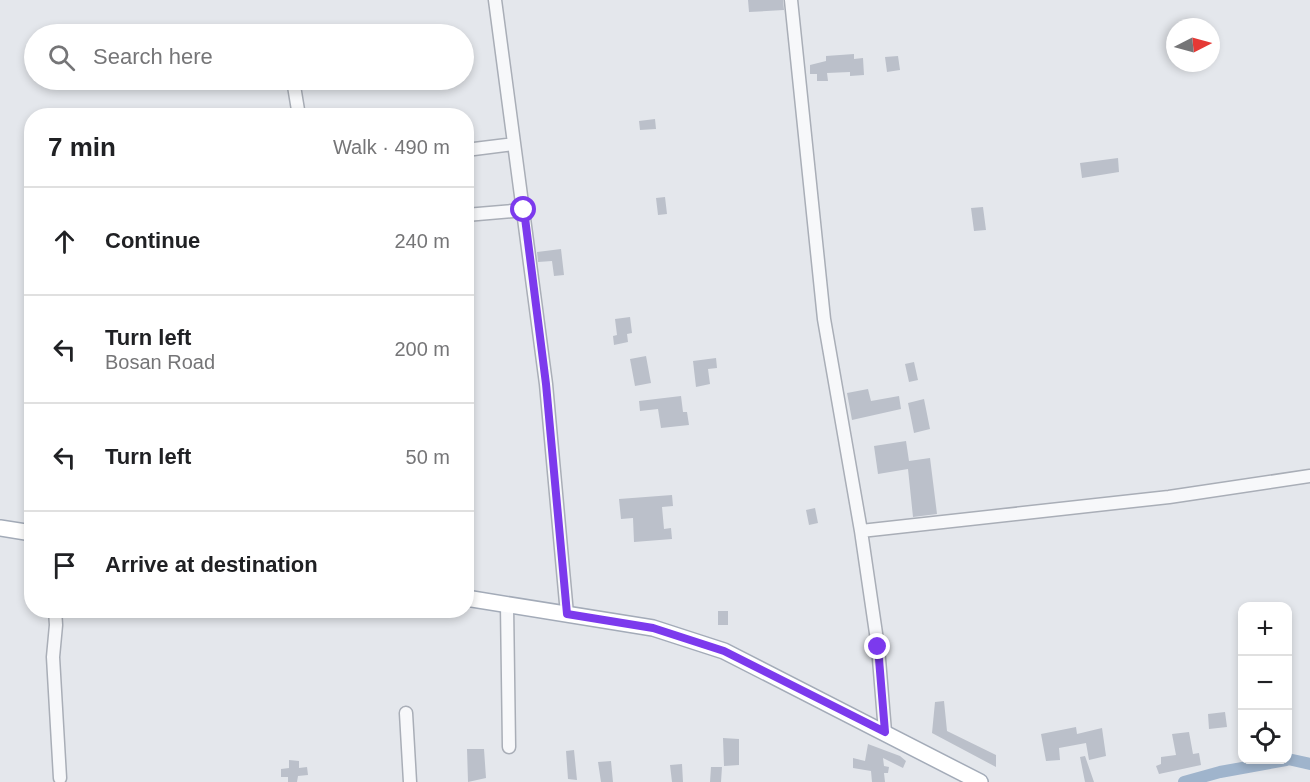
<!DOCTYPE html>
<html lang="en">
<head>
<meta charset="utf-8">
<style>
  body { margin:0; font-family:Helvetica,sans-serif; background:#f6f6f6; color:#202124 }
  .controls { position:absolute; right:18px; bottom:18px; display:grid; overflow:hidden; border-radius:12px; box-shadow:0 3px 9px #0003 }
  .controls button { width:54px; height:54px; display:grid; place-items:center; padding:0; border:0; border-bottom:2px solid #e0e0e0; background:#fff; color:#202124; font:30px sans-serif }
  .compass { position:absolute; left:1166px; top:18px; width:54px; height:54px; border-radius:50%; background:#fff; box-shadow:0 3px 9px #0003; rotate:84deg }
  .stop { position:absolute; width:18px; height:18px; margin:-14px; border:4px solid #7c3aed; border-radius:50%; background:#fff }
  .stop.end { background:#7c3aed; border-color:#fff; box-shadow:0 2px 6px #0008 }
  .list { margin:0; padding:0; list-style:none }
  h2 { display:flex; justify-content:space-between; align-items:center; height:78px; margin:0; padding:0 24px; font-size:26px }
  h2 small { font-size:20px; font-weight:400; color:#757577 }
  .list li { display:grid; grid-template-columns:39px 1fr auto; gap:18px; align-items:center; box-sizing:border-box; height:108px; padding:0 24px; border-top:2px solid #e0e0e0 }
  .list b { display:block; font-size:22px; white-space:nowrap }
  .list p { margin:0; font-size:20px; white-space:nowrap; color:#757577 }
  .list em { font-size:20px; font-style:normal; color:#757577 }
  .icon { flex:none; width:33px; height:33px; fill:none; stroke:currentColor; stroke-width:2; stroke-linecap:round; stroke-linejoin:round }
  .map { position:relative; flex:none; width:1310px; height:782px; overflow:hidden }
  .search { position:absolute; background:#fff; box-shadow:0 3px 9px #0003; left:24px; top:24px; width:450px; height:66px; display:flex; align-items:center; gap:15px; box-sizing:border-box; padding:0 21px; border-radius:33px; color:#757577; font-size:22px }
  .panel { position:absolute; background:#fff; box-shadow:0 3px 9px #0003; left:24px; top:108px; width:450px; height:510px; border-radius:24px }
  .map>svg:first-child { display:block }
</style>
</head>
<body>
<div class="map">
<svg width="1310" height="782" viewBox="0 0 1310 782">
  <rect width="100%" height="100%" fill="#e4e7ec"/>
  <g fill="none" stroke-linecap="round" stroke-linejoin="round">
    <path stroke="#9fb4cc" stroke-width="12" d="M1288,759L1310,764
      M1184,782L1220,772L1286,760"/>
  </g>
  <path fill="#bbc0ca" d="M748,0H783L784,10L749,12Z
    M854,54V59L863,58L864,75L850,76V72L827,73L828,81H817V74H810V65L826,61V56Z
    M898,56L900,70L887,72L885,57Z
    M655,119L656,129L640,130L639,121Z
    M1118,158L1119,172L1082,178L1080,163Z
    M665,197L667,214L658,215L656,198Z
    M983,207L986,230L974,231L971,208Z
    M561,249L564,275L554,276L552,261L538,262L537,252Z
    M630,317L632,333L627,334L628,342L614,345L613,336L617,335L615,319Z
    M646,356L651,383L635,386L630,359Z
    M716,358L717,368L708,369L710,384L696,387L693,361Z
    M914,362L918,380L909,382L905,364Z
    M868,389L871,401L899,396L901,409L852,420L847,393Z
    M681,396L683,412H687L689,425L661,428L658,409L640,411L639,401Z
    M924,399L930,429L914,433L908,403Z
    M906,441L909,461L930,458L937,514L913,517L908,469L878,474L874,446Z
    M672,495L673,506L662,507L664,529L671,528L672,539L634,542L633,518L621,519L619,499Z
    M815,508L818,523L809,525L806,510Z
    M718,611H728V625H718Z
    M944,701L947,731L996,755V767L932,733L935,702Z
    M1225,712L1227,727L1209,729L1208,714Z
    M1076,727L1077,734L1102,728L1106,756L1089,760L1086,743L1059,748L1060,760L1046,761L1041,734Z
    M1189,732L1193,754L1199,753L1201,765L1159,774L1156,766L1161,764V757L1176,755L1172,734Z
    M723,738L739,739V765L724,766Z
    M868,744L900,756L906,761L903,768L883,758L884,766L889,767L888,773H884L885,782H872L871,771L853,768V758L865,761Z
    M467,749H484L486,778L468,782Z
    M574,750L577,780L568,779L566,751Z
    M1085,756L1094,782H1085L1080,757Z
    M289,760L299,761V768L307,767L308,775L298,776L297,782H288V777H281V769L289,768Z
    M611,761L613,782H601L598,762Z
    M682,764L683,782H672L670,765Z
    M711,767H722L721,782H710Z"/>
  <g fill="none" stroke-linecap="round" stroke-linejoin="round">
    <g stroke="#a9aeb7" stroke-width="15">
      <path id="minor" d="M495,0L546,384L567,614
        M791,0L824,319L861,531L878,647L885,732
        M293,80L299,116
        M466,150L514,144
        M466,215L524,210
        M861,531L1169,497L1310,476
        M507,605L509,747
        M55,610L56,625L53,657L60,778
        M406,713L410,782"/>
    </g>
    <g stroke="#a3abb8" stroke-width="18">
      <path id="major" d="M0,528L32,533
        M466,598L653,628L724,651L980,782"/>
    </g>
    <use href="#minor" stroke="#f7f8fa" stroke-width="12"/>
    <use href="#major" stroke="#fff" stroke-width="15"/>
  </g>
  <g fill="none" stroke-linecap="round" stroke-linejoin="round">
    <path stroke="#7c3aed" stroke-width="8" d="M524,210L546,384L567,614L653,628L724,651L885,732L878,647"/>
  </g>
</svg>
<div class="controls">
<button>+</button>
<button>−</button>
<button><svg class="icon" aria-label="locate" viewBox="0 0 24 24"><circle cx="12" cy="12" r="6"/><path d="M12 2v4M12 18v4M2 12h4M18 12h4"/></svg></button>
</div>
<svg class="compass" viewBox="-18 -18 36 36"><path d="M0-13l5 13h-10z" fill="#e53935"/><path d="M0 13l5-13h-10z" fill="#757577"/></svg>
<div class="stop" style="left:524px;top:210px"></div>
<div class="stop end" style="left:878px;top:647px"></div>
<div class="search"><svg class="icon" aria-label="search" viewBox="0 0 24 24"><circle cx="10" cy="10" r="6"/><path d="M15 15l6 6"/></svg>Search here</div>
<section class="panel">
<h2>7 min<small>Walk · 490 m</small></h2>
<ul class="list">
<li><svg class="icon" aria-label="ahead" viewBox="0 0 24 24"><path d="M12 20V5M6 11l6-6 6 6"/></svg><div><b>Continue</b></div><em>240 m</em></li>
<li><svg class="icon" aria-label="left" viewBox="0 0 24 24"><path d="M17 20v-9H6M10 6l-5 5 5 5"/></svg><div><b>Turn left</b><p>Bosan Road</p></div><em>200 m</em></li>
<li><svg class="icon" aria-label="left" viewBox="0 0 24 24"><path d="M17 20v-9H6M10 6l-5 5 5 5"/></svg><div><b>Turn left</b></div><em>50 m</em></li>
<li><svg class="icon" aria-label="arrive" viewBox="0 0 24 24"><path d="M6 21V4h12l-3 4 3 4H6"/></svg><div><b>Arrive at destination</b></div></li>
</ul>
</section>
</div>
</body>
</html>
